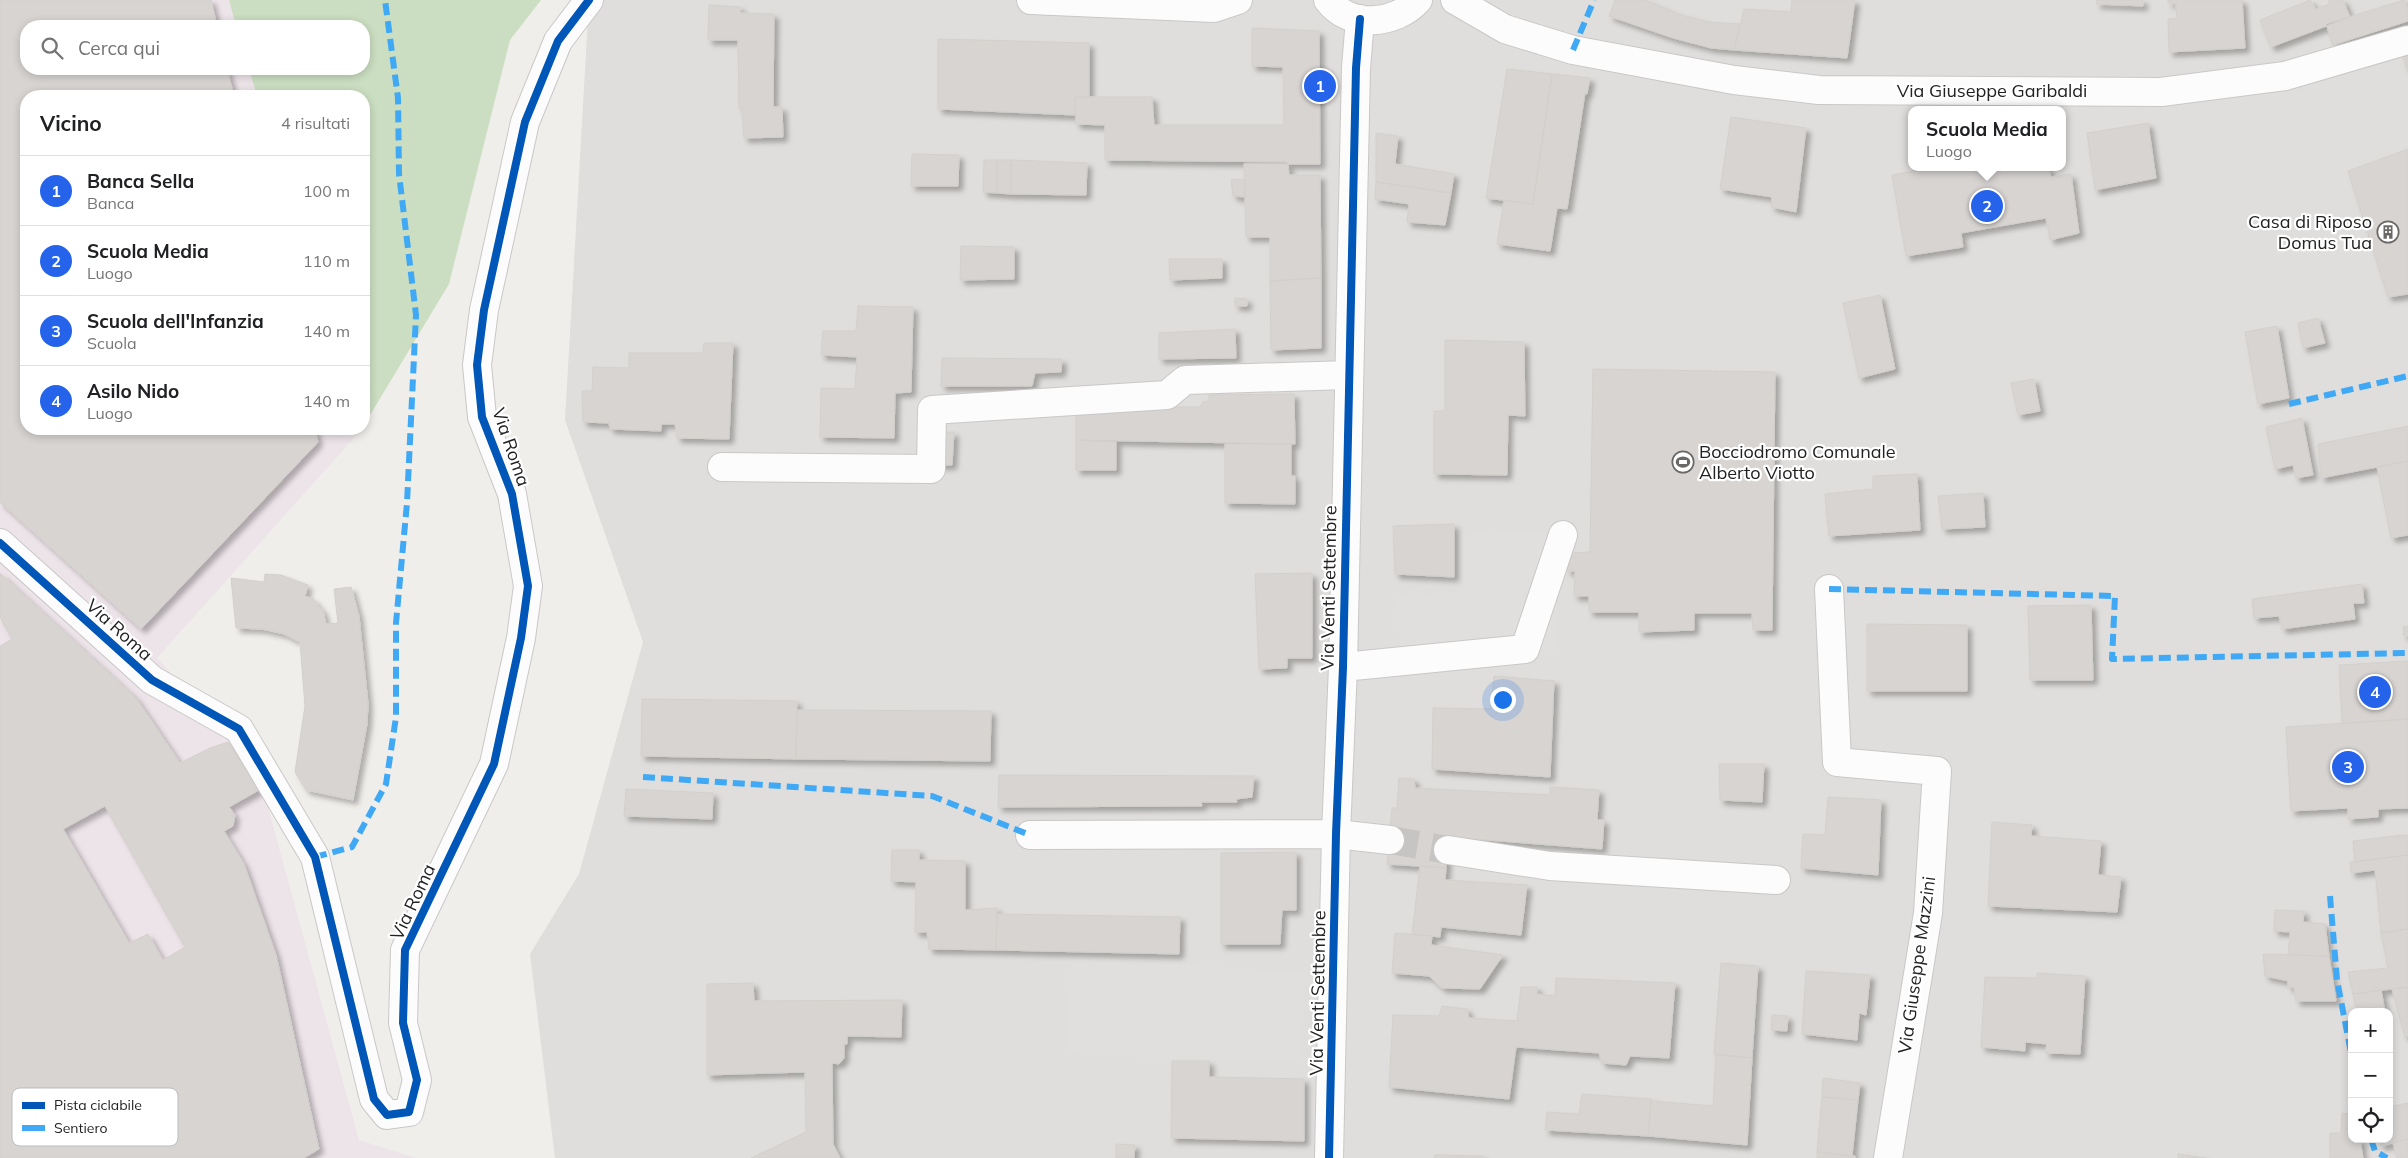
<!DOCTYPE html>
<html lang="it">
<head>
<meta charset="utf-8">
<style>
  body { margin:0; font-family:Mulish,sans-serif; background:#f6f6f6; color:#202124 }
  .controls { position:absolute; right:15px; bottom:15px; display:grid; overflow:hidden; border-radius:10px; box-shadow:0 2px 8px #0003 }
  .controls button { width:45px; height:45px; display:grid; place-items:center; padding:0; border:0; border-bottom:1px solid #e0e0e0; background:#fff; color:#202124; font:25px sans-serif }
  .you { position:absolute; left:1502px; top:699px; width:18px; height:18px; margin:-12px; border:4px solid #fff; border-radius:50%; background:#1a73e8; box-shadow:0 0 0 8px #1a73e833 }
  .badge { display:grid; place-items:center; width:32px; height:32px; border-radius:50%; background:#2563eb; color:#fff; font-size:16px; font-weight:700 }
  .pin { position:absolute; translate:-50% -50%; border:2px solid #fff; box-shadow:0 1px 5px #0006 }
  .popup { position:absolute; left:1908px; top:106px; width:158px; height:65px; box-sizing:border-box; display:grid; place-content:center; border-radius:10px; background:#fff; filter:drop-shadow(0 1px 4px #0005); font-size:16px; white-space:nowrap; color:#757577 }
  .popup b { font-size:19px; color:#202124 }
  .popup::after { content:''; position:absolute; left:50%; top:100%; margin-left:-10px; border:10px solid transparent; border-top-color:#fff }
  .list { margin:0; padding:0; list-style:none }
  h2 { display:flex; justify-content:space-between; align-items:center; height:65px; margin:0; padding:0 20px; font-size:21px }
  h2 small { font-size:16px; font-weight:400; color:#757577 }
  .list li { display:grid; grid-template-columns:32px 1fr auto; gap:15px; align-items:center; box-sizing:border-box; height:70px; padding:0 20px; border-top:1px solid #e0e0e0 }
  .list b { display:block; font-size:19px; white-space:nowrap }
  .list p { margin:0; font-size:16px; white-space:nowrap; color:#757577 }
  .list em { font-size:16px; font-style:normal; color:#757577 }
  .icon { flex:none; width:28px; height:28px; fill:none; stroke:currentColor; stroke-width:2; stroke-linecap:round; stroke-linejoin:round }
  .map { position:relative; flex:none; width:2408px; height:1158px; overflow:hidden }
  .search { position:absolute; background:#fff; box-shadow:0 2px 8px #0003; left:20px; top:20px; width:350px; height:55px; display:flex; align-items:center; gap:12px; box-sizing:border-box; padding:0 18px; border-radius:20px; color:#757577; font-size:19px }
  .panel { position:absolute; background:#fff; box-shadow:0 2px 8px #0003; left:20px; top:90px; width:350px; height:345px; border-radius:20px }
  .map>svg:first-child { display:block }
</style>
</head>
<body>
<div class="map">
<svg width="2408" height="1158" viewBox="0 0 2408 1158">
  <defs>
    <filter id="shadow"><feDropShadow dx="4.5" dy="4.5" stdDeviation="2.5" flood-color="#0004"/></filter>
  </defs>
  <rect width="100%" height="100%" fill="#f0eeeb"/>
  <path fill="#dfdedc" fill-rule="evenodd" d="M589,0H2408V1158H555L530,954L579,874L643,642L565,420ZM1912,110H2062V167H1912ZM2352,1012H2389V1139H2352Z"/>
  <path fill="#ede4e9" d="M0,0H229L236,26H26V69H249L257,96H26V429H362L157,658L232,740L263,789L359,1140L416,1158H0Z"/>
  <path fill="#cbdec1" d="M229,0H541L510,40L449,284L364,425V96H257L249,69H364V26H236Z"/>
  <path fill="#e0dfde" d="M1553,532L1558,649L1400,655L1398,594L1463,592L1461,535Z
    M1071,959L1305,972L1301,1062L1069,1054Z"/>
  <path fill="#d7d4d2" stroke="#d3d0cc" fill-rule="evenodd" filter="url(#shadow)" d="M0,0H211L217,26H26V69H227L234,96H26V429H315L318,442L141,629L0,502Z
    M1615,0H1645L1678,14L1709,22L1740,24L1734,50L1711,48L1673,38L1609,16Z
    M1792,0H1855L1847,58L1734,50L1744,9L1791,12Z
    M2097,0H2143V6L2096,4Z
    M2168,0H2242L2245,48L2169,52L2168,19L2177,18L2176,3H2168Z
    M2310,0L2316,9L2329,4V0H2343L2350,17L2271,47L2260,20Z
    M2404,0L2408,8V21L2333,45L2326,24Z
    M709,5L741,7L740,13L774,14L773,107H782L783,137L744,138L742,108H739L738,40H708Z
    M1252,28L1319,31L1320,164H1288L1287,162L1105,160V125L1076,124L1075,97H1152L1154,125H1284L1283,67L1252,66Z
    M938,39L1089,43V97H1075V115L938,109Z
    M2408,55V71L2403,57Z
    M1507,69L1552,74L1533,204L1486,198Z
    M1552,74L1590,78L1587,94L1585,93L1567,209L1557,208L1550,251L1497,244L1504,200L1533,204Z
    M1731,117L1806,128L1796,212L1771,207L1772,197L1720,189Z
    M2148,123L2156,178L2095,190L2087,133Z
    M1376,133L1398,136L1395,164L1454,174L1451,193L1376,182Z
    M2408,149V294L2388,297L2348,171Z
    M912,154L959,155L958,186H911Z
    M984,160H997V193L983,192Z
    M997,160H1011V194L997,193Z
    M1011,160L1087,163L1086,195L1011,194Z
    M1244,164H1288L1289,175H1320L1321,278L1270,281V237H1246Z
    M1935,167H2048L2051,177L2071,174L2079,233L2050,240L2046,218L1961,233L1963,247L1906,256L1892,175Z
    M1245,179V197L1233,196L1231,180Z
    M1376,182L1451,193L1445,225L1407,222L1409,204L1375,199Z
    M961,246L1014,247V279L960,280Z
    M1169,259H1222V278L1170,280Z
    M1321,278V348L1271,350L1270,281Z
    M1880,295L1895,369L1859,378L1843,303Z
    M1235,298L1247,299V306H1235Z
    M858,306L913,307L911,392L895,393L894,438L820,437L821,388L855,389L857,357L821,355L823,331H856Z
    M2318,318L2325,343L2303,348L2298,323Z
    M2277,326L2289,398L2258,404L2245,332Z
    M1235,329L1236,358L1159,359V333Z
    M1445,340L1524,342L1525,416L1508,415L1507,475L1434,474V411H1445Z
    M704,343H733L729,439L677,438L675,424H661V431L610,429L609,423L583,422L582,391H592L593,367L629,368V353H703Z
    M942,358L1062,359L1061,372L1035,373L1032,386H941Z
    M1593,369L1775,372L1772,630H1753L1752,613H1694V630L1639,632V612H1589V596H1574L1575,571H1567L1568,553L1590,552Z
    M2034,379L2040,411L2018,415L2011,383Z
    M1294,394L1295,444L1076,440V407H1200L1203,402L1209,401V395Z
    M2302,418L2313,475L2296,478L2293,465L2275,469L2266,427Z
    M2408,426V461L2321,478L2318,444Z
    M954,432L952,465H935V433Z
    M1076,440L1116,442V470H1076Z
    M1225,444H1291V476H1295V504L1225,503Z
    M2408,461V535L2391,538L2377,467Z
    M1917,474L1920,530L1829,536L1825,494L1873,489V476Z
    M1983,493L1985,527L1942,529L1938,496Z
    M1454,524V577L1395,574L1393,526Z
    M0,573L136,698L180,763L210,748L228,742L259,790L229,807L235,815L233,826L224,831L244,864L276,955L319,1149L304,1158H0V646L12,639L0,617ZM105,806L185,947L163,960L148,934L129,943L63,829Z
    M1312,573V658H1287V668L1259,669L1255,574Z
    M265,574L281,575L308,585L305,596L313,599L323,611L326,624L338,623L334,589L351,587L359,616L368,704L367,724L353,800L306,790L295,772L305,706L300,642L284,634L262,629L236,628L231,578L264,582Z
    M2362,584L2364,603H2353L2355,619L2282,629L2279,616L2254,618L2252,599Z
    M2091,605L2093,680H2030L2028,606Z
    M1867,624L1967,625V691H1867Z
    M2408,626V636H2404L2403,627Z
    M2408,661V719L2342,724L2339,665Z
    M1494,676L1554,681L1550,777L1432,769L1433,708L1490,709Z
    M642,699L797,701L796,759L641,756Z
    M797,710L991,711L990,761L796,759Z
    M2408,719V808L2378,809V817L2348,819V808L2291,811L2286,727Z
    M1719,764H1764L1762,802L1720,800Z
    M999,775L1254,776L1252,797L1236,799L1237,802H1201L1202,806L998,807Z
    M1399,778L1414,779L1415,788L1550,795V787L1599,790L1597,820H1604L1602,849L1448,837L1446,868L1387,864L1392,808H1397Z
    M626,789L713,793L712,819L624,816Z
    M1828,797L1881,800L1878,875L1801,868L1803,834L1825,835Z
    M1992,822L2032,825L2031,836L2101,841L2098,875L2121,877L2117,912L1988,906Z
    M2402,835L2408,836V855L2355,862L2353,841Z
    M892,850H919V860L965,861V910L997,908L996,950L929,949L927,932H915L916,882L891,881Z
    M1296,852V910H1282L1280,944H1221V853Z
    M2408,855V929L2381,933L2375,870L2351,873L2350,862Z
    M1420,866L1446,868L1445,880L1527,885L1521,935L1441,927L1440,937L1412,934Z
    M2275,910L2304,911L2303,922L2325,924L2329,956L2288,955L2290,932L2274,931Z
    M997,914L1180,917L1179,954L996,950Z
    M2408,929V987L2353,994L2348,972L2388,968L2381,933Z
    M1395,933L1432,936L1431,945L1503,955L1480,989L1442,988L1429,976L1392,973Z
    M2263,954L2329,956L2336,1001H2296L2294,987H2288V981L2265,976Z
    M1721,963L1758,966L1752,1058L1714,1054Z
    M1806,971L1870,975L1866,1015L1859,1013L1857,1040L1802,1034Z
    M2037,973L2085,976L2080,1054L2045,1053L2047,1044L2025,1042V1051L1981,1047L1985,977L2037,978Z
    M1556,978L1675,983L1669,1058L1630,1056L1626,1065L1602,1063L1599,1053L1516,1047L1509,1099L1389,1087L1393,1015L1439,1016L1442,1006L1467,1009L1469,1018L1517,1021L1521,987H1537V994L1555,996Z
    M753,983L754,1001L902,1000L901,1037L847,1036V1044H844V1058L839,1064L832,1063L833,1144L840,1158H751L806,1132L805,1072L707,1075V984Z
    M2408,987V1036L2405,1037L2392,989Z
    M2381,990L2385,1012H2357L2353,994Z
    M1772,1015L1788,1016L1787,1031L1771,1030Z
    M1716,1055L1752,1058L1747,1145L1648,1136L1651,1101L1713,1106Z
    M1172,1061H1209V1077L1304,1079V1141L1171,1138Z
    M1823,1078L1860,1083L1858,1100L1822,1097Z
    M1582,1094L1651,1099L1648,1136L1545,1130L1547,1112L1579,1114Z
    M1822,1097L1858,1100L1852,1156L1817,1152Z
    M2408,1103V1139L2381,1146L2380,1139H2389V1107Z
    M2342,1113L2352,1114V1139H2360L2363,1158H2330V1133H2341Z
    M2408,1139V1158H2397L2393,1143Z
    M1116,1144L1135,1145L1134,1158H1116Z
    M1817,1152L1855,1156V1158H1817Z
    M2178,1154L2205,1158H2178Z
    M1435,1155L1483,1156V1158H1434Z"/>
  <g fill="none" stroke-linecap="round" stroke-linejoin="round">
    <path stroke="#c7c5c3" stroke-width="28" stroke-dasharray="28 14" stroke-linecap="butt" d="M1390,840L1448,850"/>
    <g stroke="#c9c8c7" stroke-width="30">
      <path id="minor" d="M1031,0L1214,8L1238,0
        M1328,0C1350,29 1395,25 1418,0
        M1455,0L1505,29L1573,50L1734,80L1819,90L2161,92L2285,76L2408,40
        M722,467L931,469L932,410L1167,395L1185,380L1348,375
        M0,543L152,680L239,729L315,857L374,1099L387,1115L409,1112L417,1080L403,1023L405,950L494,764L521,638L528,586L512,494L482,417L477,365L484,310L525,122L558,41L589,0
        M1829,589L1837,762L1937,771L1928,913L1888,1158
        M1343,667L1525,649L1563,535
        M1030,835L1336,834L1390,840
        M1448,850L1550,866L1776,880
        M1329,1158L1336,834L1343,667L1356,68L1360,19"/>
    </g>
    <use href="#minor" stroke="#fdfcfc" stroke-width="28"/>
    <path stroke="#3fa9f5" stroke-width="6" stroke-dasharray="12 6" stroke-linecap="butt" d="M1573,50L1594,0
      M2289,404L2408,376
      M1829,589L2115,596L2112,659L2408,653
      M643,777L932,796L1030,835
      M315,857L352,847L386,784L396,717V623L407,503L416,315L399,174L398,98L385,0
      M2330,896L2337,980L2352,1058
      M2371,1139L2375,1151L2387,1158"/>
    <g stroke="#fff" stroke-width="11">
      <path id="cycleway" d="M0,543L152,680L239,729L315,857L374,1099L387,1115L409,1112L417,1080L403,1023L405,950L494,764L521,638L528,586L512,494L482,417L477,365L484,310L525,122L558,41L589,0
        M1329,1158L1336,834L1343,667L1356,68L1360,19"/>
    </g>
    <use href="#cycleway" stroke="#0057b8" stroke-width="8"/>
  </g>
  <defs>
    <g id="building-ring" transform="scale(1.125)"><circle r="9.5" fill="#fff" stroke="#6a6968" stroke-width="1.5"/><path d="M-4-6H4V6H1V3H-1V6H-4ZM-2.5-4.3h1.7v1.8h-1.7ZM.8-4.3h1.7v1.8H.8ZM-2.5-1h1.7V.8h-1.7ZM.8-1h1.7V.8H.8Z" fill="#6a6968"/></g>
    <g id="stadium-ring" transform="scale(1.125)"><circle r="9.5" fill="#fff" stroke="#6a6968" stroke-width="1.5"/><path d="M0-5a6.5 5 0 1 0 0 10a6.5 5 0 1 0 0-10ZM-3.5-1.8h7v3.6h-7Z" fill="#6a6968"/></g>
  </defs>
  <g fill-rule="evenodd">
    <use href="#building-ring" x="2388" y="232"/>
    <use href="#stadium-ring" x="1683" y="462"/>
  </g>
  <g text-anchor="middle" stroke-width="4.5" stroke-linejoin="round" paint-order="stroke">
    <g font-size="18" fill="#222" stroke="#fff">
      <text x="1992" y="97">Via Giuseppe Garibaldi</text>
      <text transform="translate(511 447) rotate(71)" y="6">Via Roma</text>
      <text transform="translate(1329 588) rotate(-89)" y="6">Via Venti Settembre</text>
      <text transform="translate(119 630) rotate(42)" y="6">Via Roma</text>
      <text transform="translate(413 902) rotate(-65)" y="6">Via Roma</text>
      <text transform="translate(1917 965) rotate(-82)" y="6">Via Giuseppe Mazzini</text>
      <text transform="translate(1318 993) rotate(-89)" y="6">Via Venti Settembre</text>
    </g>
    <g font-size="18" fill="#222" stroke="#fff" text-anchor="end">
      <text x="2372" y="228">Casa di Riposo<tspan x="2372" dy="21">Domus Tua</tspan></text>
      <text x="1699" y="458" text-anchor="start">Bocciodromo Comunale<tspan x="1699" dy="21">Alberto Viotto</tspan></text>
    </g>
  </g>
  <rect x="12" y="1088" width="166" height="58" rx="8" fill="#fff" stroke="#bdbdbd" stroke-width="1"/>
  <rect x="22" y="1102" width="23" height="7" fill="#0057b8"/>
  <rect x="22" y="1125" width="23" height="6" fill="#3fa9f5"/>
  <g font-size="14" fill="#222">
    <text x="54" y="1110">Pista ciclabile</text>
    <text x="54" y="1133">Sentiero</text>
  </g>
</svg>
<div class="controls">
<button>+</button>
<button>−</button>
<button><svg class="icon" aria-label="locate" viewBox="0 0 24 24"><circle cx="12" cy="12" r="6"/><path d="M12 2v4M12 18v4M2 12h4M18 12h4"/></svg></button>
</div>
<div class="you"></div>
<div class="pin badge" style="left:1320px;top:86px">1</div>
<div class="pin badge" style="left:1987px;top:206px">2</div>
<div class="popup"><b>Scuola Media</b>Luogo</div>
<div class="pin badge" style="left:2348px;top:767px">3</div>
<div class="pin badge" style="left:2375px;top:692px">4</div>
<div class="search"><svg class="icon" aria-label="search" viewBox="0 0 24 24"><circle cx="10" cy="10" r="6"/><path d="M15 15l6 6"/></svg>Cerca qui</div>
<section class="panel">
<h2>Vicino<small>4 risultati</small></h2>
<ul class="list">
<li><span class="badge">1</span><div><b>Banca Sella</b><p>Banca</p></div><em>100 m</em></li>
<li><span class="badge">2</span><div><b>Scuola Media</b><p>Luogo</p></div><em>110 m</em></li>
<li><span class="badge">3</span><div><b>Scuola dell'Infanzia</b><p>Scuola</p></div><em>140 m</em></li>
<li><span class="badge">4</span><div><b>Asilo Nido</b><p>Luogo</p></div><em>140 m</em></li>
</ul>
</section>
</div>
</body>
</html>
